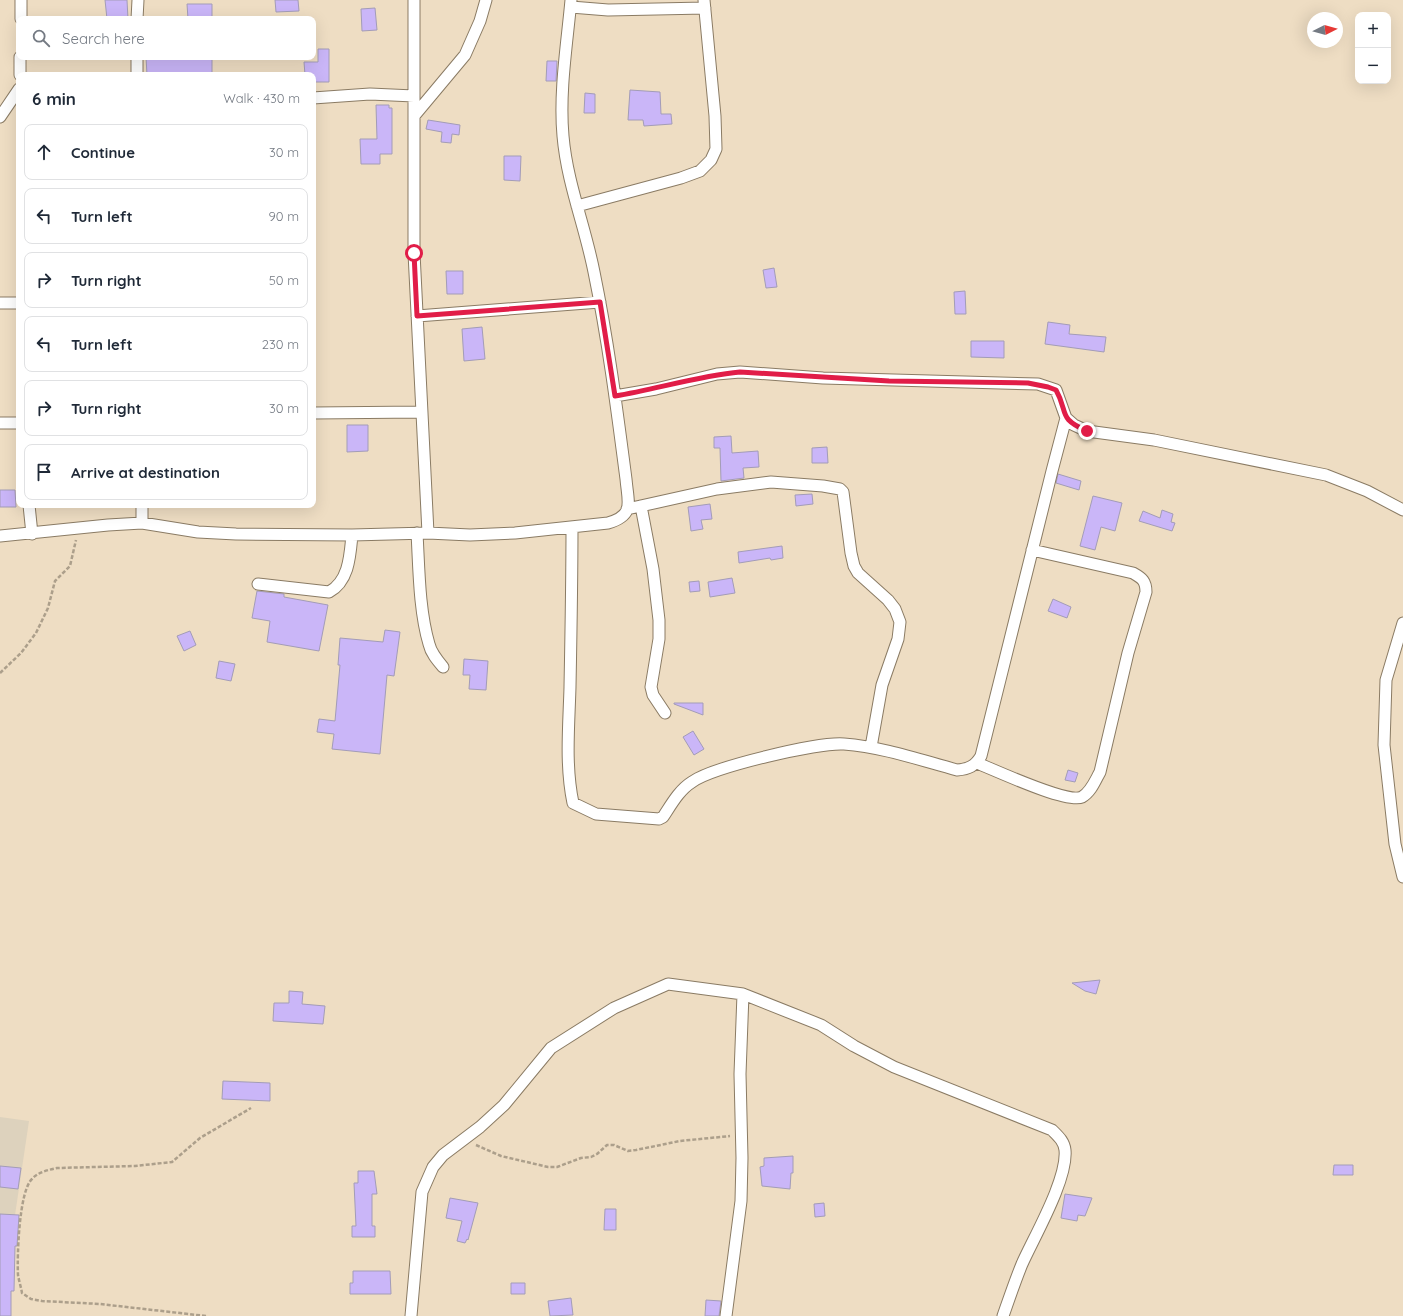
<!DOCTYPE html>
<html lang="en">
<head>
<meta charset="utf-8">
<style>
  body { margin:0; font-family:Quicksand,sans-serif; background:#f2f2f3; color:#1f2937 }
  .controls { position:absolute; right:12px; top:12px; display:grid; overflow:hidden; border-radius:8px; box-shadow:0 4px 16px #0002 }
  .controls button { width:36px; height:36px; display:grid; place-items:center; padding:0; border:0; border-bottom:1px solid #e0e1e3; background:#fff; color:#1f2937; font:20px sans-serif }
  .compass { position:absolute; left:1307px; top:12px; width:36px; height:36px; border-radius:50%; background:#fff; box-shadow:0 4px 16px #0002; rotate:84deg }
  .stop { position:absolute; width:12px; height:12px; margin:-9px; border:3px solid #e11d48; border-radius:50%; background:#fff }
  .stop.end { background:#e11d48; border-color:#fff; box-shadow:0 1px 4px #0008 }
  .list { margin:0; padding:0; list-style:none }
  h2 { display:flex; justify-content:space-between; align-items:center; height:52px; margin:0; padding:0 16px; font-size:17px }
  h2 small { font-size:13px; font-weight:400; color:#747a83 }
  .list li { display:grid; grid-template-columns:26px 1fr auto; gap:12px; align-items:center; box-sizing:border-box; height:56px; margin:0 8px 8px; padding:0 8px; border:1px solid #e0e1e3; border-radius:8px }
  .list b { display:block; font-size:15px; white-space:nowrap }
  .list em { font-size:13px; font-style:normal; color:#747a83 }
  .icon { flex:none; width:22px; height:22px; fill:none; stroke:currentColor; stroke-width:2; stroke-linecap:round; stroke-linejoin:round }
  .map { position:relative; flex:none; width:1403px; height:1316px; overflow:hidden }
  .search { position:absolute; background:#fff; box-shadow:0 4px 16px #0002; left:16px; top:16px; width:300px; height:44px; display:flex; align-items:center; gap:10px; box-sizing:border-box; padding:0 14px; border-radius:8px; color:#747a83; font-size:15px }
  .panel { position:absolute; background:#fff; box-shadow:0 4px 16px #0002; left:16px; top:72px; width:300px; height:436px; border-radius:8px }
  .map>svg:first-child { display:block }
</style>
</head>
<body>
<div class="map">
<svg width="1403" height="1316" viewBox="0 0 1403 1316">
  <rect width="100%" height="100%" fill="#eeddc3"/>
  <path fill="#ddd2bd" d="M0,1117L29,1121L0,1316Z"/>
  <path fill="#cab6f8" stroke="#a39cb7" d="M105,0H127L128,19H107Z
    M275,0H298L299,11L276,12Z
    M187,4H212V19H188Z
    M375,8L377,30L362,31L361,9Z
    M318,49H329V82H313V75H305L304,62H318Z
    M146,57H159V59L212,57V75H147Z
    M547,61H557L556,81H546Z
    M630,90L660,92L661,114H671L672,124L644,126L643,120H628Z
    M585,93L595,94V113H584Z
    M376,105H389V108H392V154H380V164H361L360,139H377Z
    M428,120L460,125L459,135L452,134L451,143L441,142L442,132L426,129Z
    M504,156H521L520,181L504,180Z
    M774,268L777,287L766,288L763,270Z
    M446,271H463V294H447Z
    M965,291L966,314H955L954,292Z
    M1048,322L1070,325L1069,334L1106,337L1104,352L1045,344Z
    M482,327L485,359L464,361L462,329Z
    M971,341H1004V358L971,357Z
    M347,425H368V451L347,452Z
    M731,436L732,453L758,451L759,467L743,468L744,478L721,481L720,448H714V437Z
    M827,447L828,463H812V448Z
    M1058,474L1081,481L1079,490L1056,483Z
    M0,490H15L16,507H0Z
    M812,494L813,504L796,506L795,495Z
    M1093,496L1122,503L1115,531L1101,527L1095,550L1080,546Z
    M710,504L712,519L701,520L703,529L691,531L688,507Z
    M1162,510L1173,514L1171,522L1175,523L1172,531L1139,521L1143,511L1160,518Z
    M782,546L783,558L771,560L770,558L739,563L738,552Z
    M732,578L735,593L710,597L708,582Z
    M699,581L700,591L690,592L689,582Z
    M257,591L284,594V597L328,605L319,651L267,642L270,621L252,618Z
    M1053,599L1071,607L1067,618L1048,611Z
    M385,630L400,632L394,676L387,675L380,754L332,749L334,734L317,732L319,719L335,721L340,665H338L340,638L383,642Z
    M190,631L196,645L184,651L177,636Z
    M464,659L488,661L486,690L469,689L470,675H463Z
    M219,661L235,664L231,681L216,678Z
    M703,703V715L674,704V703Z
    M693,731L704,749L694,755L683,737Z
    M1068,770L1078,773L1075,782L1065,780Z
    M1100,980L1096,994L1085,991L1072,983Z
    M289,991L303,992L302,1004L325,1006L323,1024L273,1021L274,1003H289Z
    M223,1081L270,1083V1101L222,1099Z
    M793,1156V1173H791L790,1189L762,1186L760,1167L764,1166V1158Z
    M1334,1165H1353V1175H1333Z
    M0,1166L21,1168L18,1189L0,1187Z
    M358,1171H374L377,1194H372V1226H375V1237H352V1226H356L354,1183H358Z
    M1065,1194L1092,1198L1085,1216L1078,1215L1077,1221L1061,1218Z
    M450,1198L478,1203L468,1240L467,1239L465,1243L457,1241L462,1221L446,1218Z
    M824,1203L825,1216L815,1217L814,1204Z
    M605,1209H616V1230H604Z
    M0,1214L19,1215L17,1246H15L14,1291H11V1316H0Z
    M353,1271H390L391,1294H350V1283H353Z
    M511,1283H525V1294H511Z
    M571,1298L573,1315L550,1316L548,1301Z
    M706,1300L721,1301L719,1316H705Z"/>
  <g fill="none" stroke-linecap="round" stroke-linejoin="round">
    <g stroke="#8a7b64" stroke-width="13">
      <path id="minor" d="M414,0V253L428,533
        M571,7L608,10L705,8
        M21,19V0
        M137,19L138,0
        M20,57V75
        M137,57V75
        M313,98L370,94L414,96
        M414,116L465,55L480,21L486,0
        M0,117L19,89
        M577,206L681,178L700,171L711,160L716,149L715,116L704,0
        M0,303H19
        M417,316L600,302
        M615,396L656,389L717,374L740,372L823,378L1038,384L1056,390L1066,418L1074,425L1087,431L1154,440L1326,475L1367,491L1403,510
        M313,413L421,412
        M0,423H19
        M29,505L32,534
        M142,505V523
        M641,506L653,569L659,620V639L651,687L653,695L665,713
        M627,509L717,489L771,482L823,486L840,489L843,492L851,553L854,566L858,573L888,600L895,609L900,622L898,639L882,685L871,747
        M572,527C572,580 571,634 570,687C569,725 565,765 573,803L596,814L659,819L663,817C671,805 679,790 692,782C713,767 818,742 844,744C883,747 920,760 957,770C969,769 975,766 981,756L1052,471L1066,418
        M417,533C419,568 419,610 429,644C431,653 437,660 443,667
        M0,536L108,525L142,523L198,532L236,534L352,535L428,533L470,535L515,533L608,523C635,515 628,503 626,479C617,410 608,340 594,272C585,226 567,183 563,136C559,92 567,44 571,0
        M258,584L329,592C349,581 350,556 352,535
        M1403,623L1386,680L1384,745L1395,844L1403,877
        M977,763C995,770 1067,804 1082,797C1091,792 1095,781 1100,772L1128,653L1146,592C1146,581 1142,578 1133,573L1032,550
        M411,1316L422,1192L433,1167L443,1155L480,1127L504,1105L551,1048L614,1008L668,984L743,994L821,1025L854,1046L894,1067L1052,1130C1058,1136 1064,1141 1065,1150C1068,1179 1034,1237 1022,1264C1015,1281 1009,1299 1003,1316
        M726,1316L741,1201L742,1158L740,1074L743,994"/>
    </g>
    <path stroke="#ac9f8b" stroke-width="2.5" stroke-dasharray="4 2" stroke-linecap="butt" d="M0,673L21,653L36,633L48,608L55,581L70,566L76,540
      M476,1145L501,1156L548,1167H557L581,1158L591,1157L597,1154L607,1145H614L628,1151L636,1150L680,1141L730,1136
      M206,1316L100,1304L42,1301L31,1299L22,1293C21,1287 19,1281 18,1275C17,1256 19,1191 32,1179C38,1172 48,1170 57,1168L135,1166L172,1162L200,1138L251,1108"/>
    <use href="#minor" stroke="#fff" stroke-width="11"/>
  </g>
  <g fill="none" stroke-linecap="round" stroke-linejoin="round">
    <path stroke="#e11d48" stroke-width="5" d="M414,253L417,316L600,302L615,396C657,389 698,376 740,372L889,381L1028,383L1048,387L1056,390C1069,413 1057,418 1087,431"/>
  </g>
</svg>
<div class="controls">
<button>+</button>
<button>−</button>
</div>
<svg class="compass" viewBox="-18 -18 36 36"><path d="M0-13l5 13h-10z" fill="#e53935"/><path d="M0 13l5-13h-10z" fill="#747a83"/></svg>
<div class="stop" style="left:414px;top:253px"></div>
<div class="stop end" style="left:1087px;top:431px"></div>
<div class="search"><svg class="icon" aria-label="search" viewBox="0 0 24 24"><circle cx="10" cy="10" r="6"/><path d="M15 15l6 6"/></svg>Search here</div>
<section class="panel">
<h2>6 min<small>Walk · 430 m</small></h2>
<ul class="list">
<li><svg class="icon" aria-label="ahead" viewBox="0 0 24 24"><path d="M12 20V5M6 11l6-6 6 6"/></svg><div><b>Continue</b></div><em>30 m</em></li>
<li><svg class="icon" aria-label="left" viewBox="0 0 24 24"><path d="M17 20v-9H6M10 6l-5 5 5 5"/></svg><div><b>Turn left</b></div><em>90 m</em></li>
<li><svg class="icon" aria-label="right" viewBox="0 0 24 24"><path d="M7 20v-9h11M14 6l5 5-5 5"/></svg><div><b>Turn right</b></div><em>50 m</em></li>
<li><svg class="icon" aria-label="left" viewBox="0 0 24 24"><path d="M17 20v-9H6M10 6l-5 5 5 5"/></svg><div><b>Turn left</b></div><em>230 m</em></li>
<li><svg class="icon" aria-label="right" viewBox="0 0 24 24"><path d="M7 20v-9h11M14 6l5 5-5 5"/></svg><div><b>Turn right</b></div><em>30 m</em></li>
<li><svg class="icon" aria-label="arrive" viewBox="0 0 24 24"><path d="M6 21V4h12l-3 4 3 4H6"/></svg><div><b>Arrive at destination</b></div></li>
</ul>
</section>
</div>
</body>
</html>
